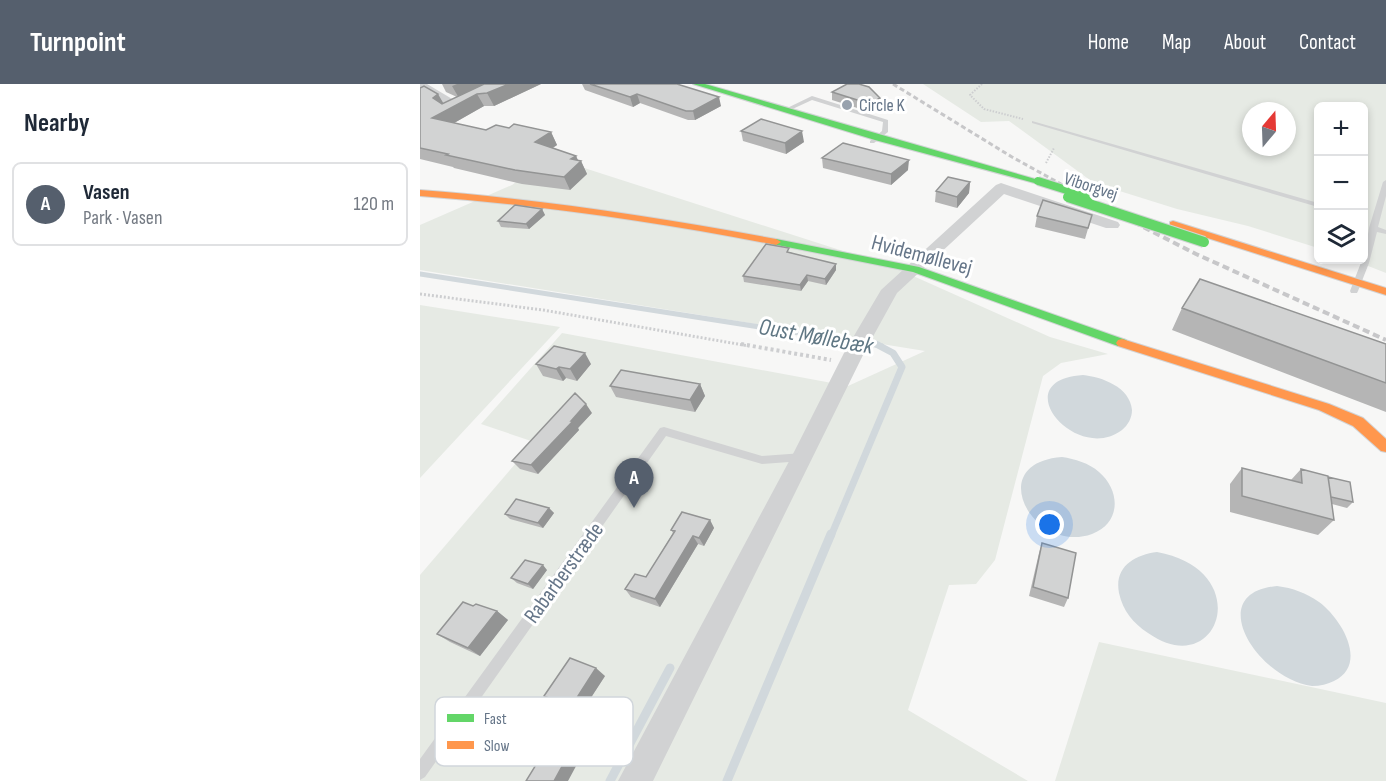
<!DOCTYPE html>
<html lang="en">
<head>
<meta charset="utf-8">
<style>
  body { margin:0; font-family:"Sofia Sans Condensed",sans-serif; background:#f2f2f3; color:#1f2937 }
  .controls { position:absolute; right:18px; top:18px; display:grid; overflow:hidden; border-radius:9px; box-shadow:0 3px 9px #0003 }
  .controls button { width:54px; height:54px; display:grid; place-items:center; padding:0; border:0; border-bottom:2px solid #e0e1e3; background:#fff; color:#1f2937; font:30px sans-serif }
  .compass { position:absolute; left:822px; top:18px; width:54px; height:54px; border-radius:50%; background:#fff; box-shadow:0 3px 9px #0003; rotate:19deg }
  .you { position:absolute; left:630px; top:441px; width:21px; height:21px; margin:-15px; border:4px solid #fff; border-radius:50%; background:#1a73e8; box-shadow:0 0 0 9px #1a73e833 }
  .badge { display:grid; place-items:center; width:39px; height:39px; border-radius:50%; background:#555f6d; color:#fff; font-size:20px; font-weight:700 }
  .pin { position:absolute; translate:-50% -50px; filter:drop-shadow(0 2px 3px #0008) }
  .pin::after { content:''; position:absolute; top:32px; width:21px; height:18px; background:inherit; clip-path:polygon(0 0,100% 0,50% 100%) }
  .list { margin:0; padding:0; list-style:none }
  h2 { display:flex; justify-content:space-between; align-items:center; height:78px; margin:0; padding:0 24px; font-size:26px }
  h2 small { font-size:20px; font-weight:400; color:#747a83 }
  .list li { display:grid; grid-template-columns:39px 1fr auto; gap:18px; align-items:center; box-sizing:border-box; height:84px; margin:0 12px 12px; padding:0 12px; border:2px solid #e0e1e3; border-radius:9px }
  .list b { display:block; font-size:22px; white-space:nowrap }
  .list p { margin:0; font-size:20px; white-space:nowrap; color:#747a83 }
  .list em { font-size:20px; font-style:normal; color:#747a83 }
  .icon { flex:none; width:33px; height:33px; fill:none; stroke:currentColor; stroke-width:2; stroke-linecap:round; stroke-linejoin:round }
  .map { position:relative; flex:none; width:966px; height:697px; overflow:hidden }
  header { display:flex; align-items:center; gap:36px; box-sizing:border-box; height:84px; padding:0 30px; background:#555f6d; color:#fff }
  header strong { font-size:28px }
  nav { display:flex; gap:33px; margin-inline-start:auto; font-size:21px }
  main { display:flex }
  aside { flex:1; background:#fff }
  .map>svg:first-child { display:block }
</style>
</head>
<body>
<header>
<strong>Turnpoint</strong>
<nav><a>Home</a><a>Map</a><a>About</a><a>Contact</a></nav>
</header>
<main>
<aside>
<h2>Nearby<small></small></h2>
<ul class="list">
<li><span class="badge">A</span><div><b>Vasen</b><p>Park · Vasen</p></div><em>120 m</em></li>
</ul>
</aside>
<div class="map">
<svg width="966" height="697" viewBox="0 0 966 697">
  <rect width="100%" height="100%" fill="#f7f7f6"/>
  <path fill="#e6eae4" fill-rule="evenodd" d="M503,0H966V189L933,176H944V22H898V164L828,142L757,125L674,99L589,37L561,38ZM831,27H867V63H831Z
    M130,73L473,183L630,253L688,270L641,279L623,292L575,476L556,500L529,501L488,626L608,697H0V491L114,358L61,340L142,249L428,302L505,267L0,186V141L92,101Z
    M0,221L140,243L0,394Z
    M679,558L966,619V697H635Z"/>
  <path fill="#d1d8dc" d="M663,291C682,293 710,303 712,326C712,334 708,341 702,346C656,381 584,296 663,291Z
    M642,373C655,375 669,379 679,388C701,407 701,439 672,450C614,471 562,379 642,373Z
    M737,468C837,486 799,599 728,549C713,539 703,527 699,509C694,483 714,471 737,468Z
    M857,502C873,504 886,509 899,518C921,534 949,580 914,597C908,600 900,602 892,602C838,595 782,509 857,502Z"/>
  <g fill="none" stroke-linecap="round" stroke-linejoin="round">
    <path stroke="#d1d8dc" stroke-width="5" d="M0,190L462,262"/>
    <path stroke="#d1d8dc" stroke-width="7" d="M411,452L482,283L473,269L456,260"/>
    <path stroke="#d1d8dc" stroke-width="9" d="M190,697L250,584
      M307,697L411,450"/>
    <g stroke="#d2d4d6" stroke-width="2">
      <path id="fast" d="M273,0H285L622,97L618,100L455,56Z
        M356,155L499,183L706,256L708,259L706,262H698L493,188L352,160V156Z"/>
    </g>
    <g stroke="#d2d4d6" stroke-width="2">
      <path id="slow" d="M0,106C120,115 238,133 356,155L361,158L356,161C238,138 120,121 0,112Z
        M753,137L966,204V211L750,142V138Z
        M702,255L909,320L943,334L966,355V368L961,367L933,342L899,326L698,262L696,259L698,256Z"/>
    </g>
    <path stroke="#cdced0" stroke-width="2" stroke-dasharray="1.5 1.5" stroke-linecap="butt" d="M562,0L550,11L564,25L603,35
      M626,79L634,64"/>
    <path stroke="#cdced0" stroke-width="3" stroke-dasharray="2 2" stroke-linecap="butt" d="M0,210L123,226L329,262"/>
    <path stroke="#cdced0" stroke-width="4" stroke-dasharray="3 3" stroke-linecap="butt" d="M321,260L411,276"/>
    <path fill="#d1d2d3" fill-rule="evenodd" d="M392,12L468,36V48L454,59H450V57L462,47L463,38L392,16L366,28L361,27Z
      M612,37L898,119V123L612,39Z
      M966,96V112L958,143L966,146V150L957,148L949,179L938,207L937,209H931L930,207L942,176H944L949,144L963,98Z
      M244,343L342,372L383,369L387,370L388,373L387,376L383,377L342,380L246,352L5,693L0,696V675L240,344Z"/>
    <path fill="#d1d2d3" fill-rule="evenodd" d="M0,0H7L44,22L42,25H34L0,6Z
      M581,99L698,138L700,141L698,144H686L584,110L477,209L445,267L233,697H198L374,368L425,267L461,206L576,101Z"/>
    <use href="#fast" fill="#63d668" fill-rule="evenodd"/>
    <use href="#slow" fill="#ff974d" fill-rule="evenodd"/>
    <path stroke="#c7c7c9" stroke-width="3" stroke-dasharray="5 3" stroke-linecap="butt" d="M473,0L592,73L668,115"/>
    <path stroke="#c7c7c9" stroke-width="4" stroke-dasharray="7 4" stroke-linecap="butt" d="M665,113L776,170L966,256"/>
    <g stroke="#d2d4d6" stroke-width="10" stroke-linecap="butt">
      <path id="fast-bridge-far1" d="M618,97L669,113
        M648,113L653,115"/>
    </g>
    <g stroke="#d2d4d6" stroke-width="12" stroke-linecap="butt">
      <path id="fast-bridge" d="M648,113L784,158"/>
    </g>
    <use href="#fast-bridge-far1" stroke="#63d668" stroke-width="8"/>
    <use href="#fast-bridge" stroke="#63d668" stroke-width="10"/>
  </g>
  <path fill="#b5b5b5" d="M22,0H121L74,22H64L34,39L66,46L89,44L131,48L137,61L133,64L156,72L158,76L161,77L167,90L150,106L102,100L34,84L33,83L0,75V4L23,20L37,13L26,8Z
    M162,0H257L301,22L275,36H268L220,19L213,23L165,6Z
    M412,8L460,22L450,28L412,16Z
    M321,47L384,58L366,70L323,57Z
    M402,74L488,86L471,101L403,84Z
    M550,98L549,109L537,124L515,118L516,107Z
    M122,125L125,131L109,145L81,143L78,137Z
    M672,131L665,155L615,143L617,132Z
    M370,168L416,186L406,201L388,197L381,207L324,198L323,192Z
    M762,224L966,260V328L752,246Z
    M116,280H171L157,297L146,294L143,297L123,292Z
    M280,300L285,312L275,328L196,313L190,302Z
    M172,329L158,344L159,346L118,390L100,385L92,377Z
    M822,384L871,396L881,385L933,418L927,424L912,420L914,436L898,451L810,428V400Z
    M129,424L134,429L123,444L90,435L85,430Z
    M290,436L294,444L284,462L278,460L240,523L211,513L205,505L226,493L253,449L251,446Z
    M622,459L648,514L644,523L609,512L619,469Z
    M127,486L113,505L97,499L91,494Z
    M53,522L77,527L88,536L60,572L30,558L17,550Z
    M185,592L161,629L135,619L124,612Z"/>
  <path fill="#939494" d="M37,0H70L39,14L32,2Z
    M89,0H121L74,22L67,9Z
    M18,10L25,22L13,14Z
    M57,10L64,22L20,47L12,34Z
    M217,10L220,19L213,23L210,13Z
    M299,13L301,22L275,36L273,27Z
    M460,14V22L450,28V20Z
    M382,47L384,58L366,70L365,59Z
    M131,48L137,61L121,71L115,58Z
    M156,72L159,79L161,77L167,90L150,106L144,93L151,75Z
    M489,76L488,86L471,101V90Z
    M550,98L549,109L537,124V113Z
    M122,125L125,131L109,145L106,140Z
    M416,180V186L406,201L405,195Z
    M387,191L388,197L381,207L380,201Z
    M165,269L171,280L157,297L150,285Z
    M139,283L146,294L143,297L136,285Z
    M280,300L285,312L275,328L270,316Z
    M166,320L172,329L158,344L159,346L118,390L111,381Z
    M129,424L134,429L123,444L118,439Z
    M290,436L294,444L284,462L279,454Z
    M273,452L278,460L240,523L235,515Z
    M123,481L127,486L113,505L108,500Z
    M77,527L88,536L60,572L48,564Z
    M176,584L185,592L161,629L151,623Z
    M151,666L162,671L148,697H134Z"/>
  <path fill="#d2d3d3" stroke="#939494" stroke-width="1.5" d="M64,0H89L67,9L57,10L12,34L66,46L76,41L89,44L94,40L131,48L115,58L156,72L151,75L161,77L144,93L95,86L26,71L28,70L0,64V4L4,2L18,10L13,14L22,20Z
    M170,0H257L299,13L273,27H266L217,10L210,13Z
    M427,0H439L449,3L460,14L450,20L412,8Z
    M341,35L382,47L365,59L321,47Z
    M423,59L489,76L471,90L402,74Z
    M528,93L550,98L537,113L516,107Z
    M623,116L672,131L668,144L617,132Z
    M95,121L122,125L106,140L78,137Z
    M346,160L369,164L367,168L416,180L405,195L387,191L380,201L323,192Z
    M780,195L966,260V299L762,224Z
    M134,262L165,269L150,285L139,283L136,285L116,280Z
    M201,286L280,300L270,316L190,302Z
    M155,309L166,320L151,337H153L111,381L92,377Z
    M822,384L882,399L881,385L908,392L914,436L822,412Z
    M908,393L930,398L933,418L911,413Z
    M96,415L129,424L118,439L85,430Z
    M262,428L290,436L279,454L273,452L235,515L205,505L215,490L226,493L255,447L251,446Z
    M622,459L656,469L648,514L613,503Z
    M105,476L123,481L108,500L91,494Z
    M43,518L53,522L56,520L77,527L48,564L17,550Z
    M150,574L176,584L151,623L124,612Z
    M130,658L151,666L134,697H106Z"/>
  <circle fill="#98a2ae" stroke="#fff" stroke-width="2" cx="427" cy="21" r="6"/>
  <g text-anchor="middle" stroke-width="6" stroke-linejoin="round" paint-order="stroke">
    <g font-size="18" fill="#657588" stroke="#fff" text-anchor="start">
      <text x="439" y="27">Circle K</text>
    </g>
    <g font-size="18" fill="#657588" stroke="#fff">
      <text transform="translate(671 102) rotate(18)" y="6">Viborgvej</text>
    </g>
    <g font-size="22" fill="#657588" stroke="#fff">
      <text transform="translate(502 170) rotate(15)" y="8">Hvidemøllevej</text>
      <text transform="translate(143 488) rotate(-54)" y="8">Rabarberstræde</text>
    </g>
    <g font-size="24" font-style="italic" fill="#607784" stroke="#fff">
      <text transform="translate(396 252) rotate(10)" y="8">Oust Møllebæk</text>
    </g>
  </g>
  <rect x="15" y="613" width="198" height="69" rx="9" fill="#fff" stroke="#d1d6db" stroke-width="1.5"/>
  <rect x="27" y="630" width="27" height="8" fill="#63d668"/>
  <rect x="27" y="657" width="27" height="8" fill="#ff974d"/>
  <g font-size="16" fill="#657588">
    <text x="64" y="640">Fast</text>
    <text x="64" y="667">Slow</text>
  </g>
</svg>
<div class="controls">
<button>+</button>
<button>−</button>
<button><svg class="icon" aria-label="layers" viewBox="0 0 24 24"><path d="M12 4l9 5-9 5-9-5zM3 14l9 5 9-5"/></svg></button>
</div>
<svg class="compass" viewBox="-18 -18 36 36"><path d="M0-13l5 13h-10z" fill="#e53935"/><path d="M0 13l5-13h-10z" fill="#747a83"/></svg>
<div class="you"></div>
<div class="pin badge" style="left:214px;top:424px">A</div>
</div>
</main>
</body>
</html>
